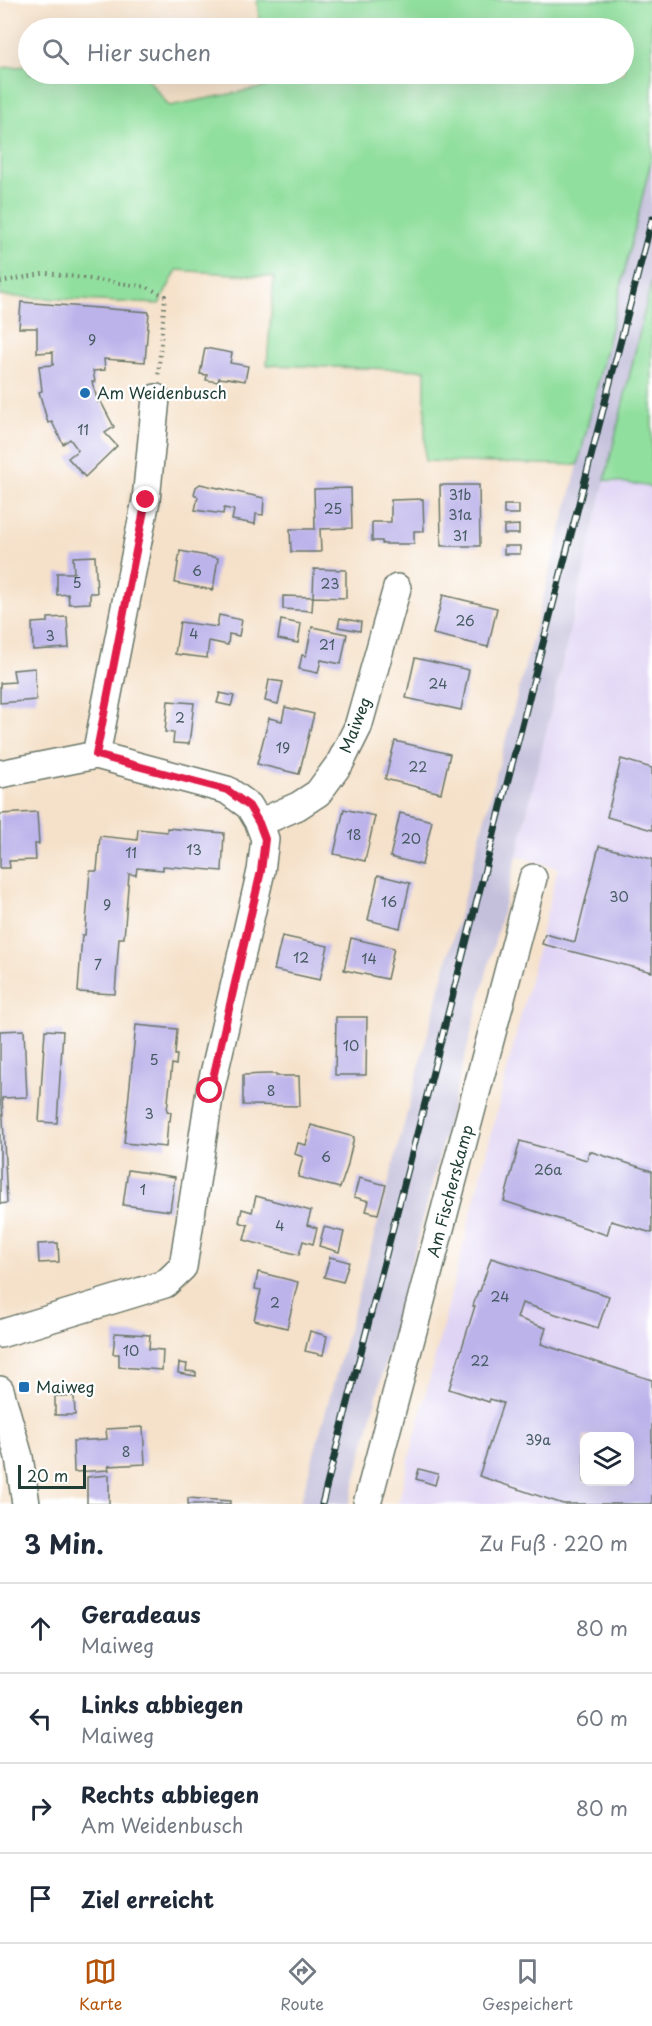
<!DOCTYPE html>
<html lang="de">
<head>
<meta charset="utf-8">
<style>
  body { margin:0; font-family:"Playpen Sans",sans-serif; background:#f2f2f3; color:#1f2937 }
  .controls { position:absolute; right:18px; bottom:18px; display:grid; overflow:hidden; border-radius:12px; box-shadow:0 6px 24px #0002 }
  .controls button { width:54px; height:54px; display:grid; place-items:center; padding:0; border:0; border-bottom:2px solid #e0e1e3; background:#fff; color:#1f2937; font:30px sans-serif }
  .scale { position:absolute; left:18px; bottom:15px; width:68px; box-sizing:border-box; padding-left:6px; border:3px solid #1f3d34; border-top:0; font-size:16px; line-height:21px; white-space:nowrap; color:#1f3d34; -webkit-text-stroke:4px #fff; paint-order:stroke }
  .stop { position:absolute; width:18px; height:18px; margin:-14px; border:4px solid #e11d48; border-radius:50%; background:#fff }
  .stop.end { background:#e11d48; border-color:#fff; box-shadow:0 2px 6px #0008 }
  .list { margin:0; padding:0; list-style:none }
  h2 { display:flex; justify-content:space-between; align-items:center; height:78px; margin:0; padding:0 24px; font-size:26px }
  h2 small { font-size:20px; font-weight:400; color:#747a83 }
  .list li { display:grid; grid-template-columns:39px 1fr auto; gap:18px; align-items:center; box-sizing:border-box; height:90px; padding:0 24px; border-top:2px solid #e0e1e3 }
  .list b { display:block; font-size:22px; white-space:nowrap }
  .list p { margin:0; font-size:20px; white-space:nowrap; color:#747a83 }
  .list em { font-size:20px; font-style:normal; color:#747a83 }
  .icon { flex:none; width:33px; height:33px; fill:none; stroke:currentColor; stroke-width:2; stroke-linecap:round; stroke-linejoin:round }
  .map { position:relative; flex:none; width:652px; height:1504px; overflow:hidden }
  .search { position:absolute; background:#fff; box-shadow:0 6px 24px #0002; left:18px; right:18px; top:18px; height:66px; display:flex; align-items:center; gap:15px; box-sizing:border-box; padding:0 21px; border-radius:33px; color:#747a83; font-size:22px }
  .sheet { height:438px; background:#fff }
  nav { display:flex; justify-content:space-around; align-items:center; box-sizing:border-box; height:84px; border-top:2px solid #e0e1e3; background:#fff; font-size:16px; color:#747a83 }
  nav a { display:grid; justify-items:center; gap:3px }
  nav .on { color:#b45309 }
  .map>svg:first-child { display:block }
</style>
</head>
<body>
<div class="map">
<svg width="652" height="1504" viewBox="0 0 652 1504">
  <rect width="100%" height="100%" fill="#fff"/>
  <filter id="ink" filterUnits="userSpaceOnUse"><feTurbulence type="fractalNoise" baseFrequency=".0167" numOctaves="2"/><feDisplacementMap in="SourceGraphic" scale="12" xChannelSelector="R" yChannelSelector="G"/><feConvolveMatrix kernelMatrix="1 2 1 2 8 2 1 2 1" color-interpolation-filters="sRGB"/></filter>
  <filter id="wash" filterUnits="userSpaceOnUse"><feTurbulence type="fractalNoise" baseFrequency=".008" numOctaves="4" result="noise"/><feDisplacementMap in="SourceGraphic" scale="24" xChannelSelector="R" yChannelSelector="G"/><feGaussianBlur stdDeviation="1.35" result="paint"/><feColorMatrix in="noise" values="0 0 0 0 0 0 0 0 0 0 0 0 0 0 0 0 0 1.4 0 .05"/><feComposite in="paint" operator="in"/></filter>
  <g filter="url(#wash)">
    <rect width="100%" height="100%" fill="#f5e1c9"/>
    <path fill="#e0d4f4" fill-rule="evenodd" d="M605,480L652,487V1504H398L558,868L517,856ZM584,1436H630V1482H584Z"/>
    <path fill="#c4c0db" d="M652,157V279L517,856L349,1504H300L380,1215L578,465Z"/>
    <path fill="#91df9e" stroke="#588e69" stroke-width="1.5" d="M257,0H652V157L578,465L425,461V370L267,365L274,277L177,270L159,304L0,296V68L28,66V74H144L169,106L266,87L265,74H624V28H260Z
      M652,279V487L605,480Z"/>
    <g id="blocks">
      <path fill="#bcb3ea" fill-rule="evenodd" d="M21,302L149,312L145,362L104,359L105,370L93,371L95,382H92L98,402L100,400L114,427L105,433L117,446L85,477L68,458L78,450L70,439L63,444L52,422L48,423L39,392L42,391L39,366L53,365V352L37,353V328H19Z
        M205,348L232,353L230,363L248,366L245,381L227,378V379L219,378L218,382L206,380L207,375L200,374Z
        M200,484L264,498L263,515L256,514L255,524L232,520L234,510L224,508L223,514L195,510L198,497L194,494L196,487Z
        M440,485H479L480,546H441Z
        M351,488L352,528L320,529L321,552H291L290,529H315L314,489Z
        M423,499L424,531H414V544H382V541H372V522H391V500Z
        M504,505H519V514H504Z
        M519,525V534H504V526Z
        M504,546H520V554H504Z
        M180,551L218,558L213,590L175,583Z
        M95,556L97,593H90V603L69,604L68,594L57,595V573H74L73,557Z
        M314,569L346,570V598L313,597Z
        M443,595L497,608L488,647L433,634Z
        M283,596L313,597L312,611L283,609Z
        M219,615L242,620L239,636L229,634L228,645L209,641L207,658L175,654L180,622L217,627Z
        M67,617L69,648L33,650L32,623L48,622V618Z
        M340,618L361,622L360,631L338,627Z
        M281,620L301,624L298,643L278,639Z
        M312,627L347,634L341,664L321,660L318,673L299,669L302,655L306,656Z
        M415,658L469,670L461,710L406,698Z
        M35,668L36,700L0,703V683L15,682L13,670Z
        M269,680L283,682L278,704L265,701Z
        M220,693L234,696L231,706L217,703Z
        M168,701L194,703L189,744L173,743L174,733L165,732Z
        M285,707L314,714L299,774L257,764L269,718L282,721Z
        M395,741L450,754L441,793L385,779Z
        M621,759L652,768V830L607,817Z
        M344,809L375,816L365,861L334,854Z
        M37,812L39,844H35L36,860L9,861L10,868H0V814Z
        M400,813L432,821L422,865L390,857Z
        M167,828L224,833L222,871L163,866V870L137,868L136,875L129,874L124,938H119L115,994L78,992L82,935H85L90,871H97L100,836L137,840L138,829L167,832Z
        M599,846L652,859V972L542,944L545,934L575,942Z
        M378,875L410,883L400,928L368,920Z
        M282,936L328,946L320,980L274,970Z
        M351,938L394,948L387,979L344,970Z
        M336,1017H367L366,1075H335Z
        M136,1025L177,1029L175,1055H177L176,1065L172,1064L167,1111L171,1112L170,1121H168L166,1147L124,1143Z
        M24,1030L27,1097L2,1098L7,1203L0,1204V1031Z
        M45,1030L63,1031L57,1123L39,1122Z
        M267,1074H276V1076H299L300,1106L243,1105V1075Z
        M311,1125L354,1137L347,1168L340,1188L298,1177L303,1157L295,1154L298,1143L306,1145Z
        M520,1141L587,1160L589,1151L652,1171V1233L611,1221L607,1235L504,1201Z
        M128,1170L175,1177L170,1211L123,1205Z
        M359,1178L386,1185L378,1214L366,1211L369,1201L354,1197Z
        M256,1196L311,1211L307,1225L317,1228L313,1244L303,1241L299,1255L244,1240L248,1225L239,1222L242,1209L252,1212Z
        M324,1227L344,1232L339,1252L319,1246Z
        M58,1243L59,1262L39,1263L38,1244Z
        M330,1257L349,1262L343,1282L324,1277Z
        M491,1258L609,1296L598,1328L522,1303L517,1318L546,1328L541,1344L652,1380V1504H563L479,1476L503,1403L490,1399L489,1402L449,1389L475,1306H473L478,1291H480ZM584,1436H630V1482H584Z
        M258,1272L298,1282L287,1328L254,1320L261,1290L255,1289Z
        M310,1331L327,1336L323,1355L305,1351Z
        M115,1333L150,1335L149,1349L163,1350L162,1370L119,1367V1354H113Z
        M179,1363L187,1364L186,1371L196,1372V1376L178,1373Z
        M55,1396H74L75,1415H55Z
        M143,1427L145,1464L108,1466L109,1470L74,1472L73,1441L107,1439L106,1429Z
        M419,1469L438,1474L435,1485L416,1479Z
        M109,1475V1504H87V1477Z
        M188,1498L230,1501V1504H188Z"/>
    </g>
  </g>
  <g filter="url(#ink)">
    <use href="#blocks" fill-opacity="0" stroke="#6a7668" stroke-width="1.5"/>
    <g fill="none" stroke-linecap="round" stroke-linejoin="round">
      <g stroke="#6a7668" stroke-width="30">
        <path id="minor" d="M96,755L227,790L249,806L259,823
          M0,774L96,755L146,500L156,398
          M0,1334L165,1284L183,1267L210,1091L261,871L265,839L259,823L298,806L318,793L340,763L358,727L397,588
          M0,1390L19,1457L26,1504
          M367,1504L533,878"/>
      </g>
      <path stroke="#6a7668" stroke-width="4" stroke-dasharray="1.5 4.5" stroke-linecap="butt" d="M0,282L47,273L147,287L165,296L158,377"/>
      <use href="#minor" stroke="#fff" stroke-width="27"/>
      <g stroke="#1f3d34" stroke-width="7">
        <path id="rail" d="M322,1504L652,219"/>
      </g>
      <use href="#rail" stroke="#fff" stroke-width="4.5" stroke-dasharray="14" stroke-linecap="butt"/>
    </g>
  </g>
  <g fill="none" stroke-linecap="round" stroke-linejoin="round" filter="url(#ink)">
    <path stroke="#e11d48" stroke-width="8" d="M146,500L96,755L227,790L249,806L259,823L265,839L261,871L210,1091"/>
  </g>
  <g fill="#1f6fb2" stroke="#fff" stroke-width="2">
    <circle cx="85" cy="393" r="6"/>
    <rect x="18" y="1381" width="12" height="12" rx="3"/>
  </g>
  <g text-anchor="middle" stroke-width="4.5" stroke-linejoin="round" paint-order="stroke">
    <g font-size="14" fill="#465a62">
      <text x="92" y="345">9</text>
      <text x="83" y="435">11</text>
      <text x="460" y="500">31b</text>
      <text x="333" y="514">25</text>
      <text x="460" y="520">31a</text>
      <text x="460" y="541">31</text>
      <text x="197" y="576">6</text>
      <text x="77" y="588">5</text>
      <text x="330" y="589">23</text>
      <text x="465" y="626">26</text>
      <text x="194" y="639">4</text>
      <text x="50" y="641">3</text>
      <text x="327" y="650">21</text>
      <text x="438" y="689">24</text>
      <text x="180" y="723">2</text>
      <text x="283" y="753">19</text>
      <text x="418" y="772">22</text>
      <text x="354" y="840">18</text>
      <text x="411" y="844">20</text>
      <text x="194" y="855">13</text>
      <text x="131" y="858">11</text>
      <text x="619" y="902">30</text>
      <text x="389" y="907">16</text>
      <text x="107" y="910">9</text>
      <text x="301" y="963">12</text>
      <text x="369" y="964">14</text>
      <text x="98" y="970">7</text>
      <text x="351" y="1051">10</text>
      <text x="154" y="1065">5</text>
      <text x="271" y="1096">8</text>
      <text x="149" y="1119">3</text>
      <text x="326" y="1162">6</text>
      <text x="548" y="1175">26a</text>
      <text x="143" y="1195">1</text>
      <text x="280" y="1231">4</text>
      <text x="500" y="1302">24</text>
      <text x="275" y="1308">2</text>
      <text x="131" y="1356">10</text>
      <text x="480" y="1366">22</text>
      <text x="538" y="1445">39a</text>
      <text x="126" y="1457">8</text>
    </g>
    <g font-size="16" fill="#1f3d34" stroke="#fff" text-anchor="start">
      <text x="97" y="399">Am Weidenbusch</text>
      <text x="36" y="1393">Maiweg</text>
    </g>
    <g font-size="16" fill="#1f3d34" stroke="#fff">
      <text transform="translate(355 725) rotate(-69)" y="6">Maiweg</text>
      <text transform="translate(450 1191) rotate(-75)" y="6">Am Fischerskamp</text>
    </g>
  </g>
</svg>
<div class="controls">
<button><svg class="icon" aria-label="layers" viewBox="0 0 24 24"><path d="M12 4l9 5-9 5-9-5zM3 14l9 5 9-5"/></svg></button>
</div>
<div class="scale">20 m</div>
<div class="stop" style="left:210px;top:1091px"></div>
<div class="stop end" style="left:146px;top:500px"></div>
<div class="search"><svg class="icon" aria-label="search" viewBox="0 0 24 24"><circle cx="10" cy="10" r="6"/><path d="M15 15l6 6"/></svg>Hier suchen</div>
</div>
<section class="sheet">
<h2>3 Min.<small>Zu Fuß · 220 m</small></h2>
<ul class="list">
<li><svg class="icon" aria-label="ahead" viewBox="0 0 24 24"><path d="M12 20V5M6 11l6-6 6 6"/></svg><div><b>Geradeaus</b><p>Maiweg</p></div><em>80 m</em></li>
<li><svg class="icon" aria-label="left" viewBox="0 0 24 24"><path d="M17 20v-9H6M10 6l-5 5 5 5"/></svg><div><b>Links abbiegen</b><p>Maiweg</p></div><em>60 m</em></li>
<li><svg class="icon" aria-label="right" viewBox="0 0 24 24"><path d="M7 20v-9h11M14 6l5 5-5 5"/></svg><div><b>Rechts abbiegen</b><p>Am Weidenbusch</p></div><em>80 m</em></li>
<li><svg class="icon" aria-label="arrive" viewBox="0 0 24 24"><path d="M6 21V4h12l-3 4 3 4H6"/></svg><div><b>Ziel erreicht</b></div></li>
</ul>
</section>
<nav>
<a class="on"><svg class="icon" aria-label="map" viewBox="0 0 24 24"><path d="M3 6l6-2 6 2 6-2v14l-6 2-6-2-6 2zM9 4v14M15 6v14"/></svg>Karte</a>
<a><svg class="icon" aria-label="directions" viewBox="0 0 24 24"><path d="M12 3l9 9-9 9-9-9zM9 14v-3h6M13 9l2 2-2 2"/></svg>Route</a>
<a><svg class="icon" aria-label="saved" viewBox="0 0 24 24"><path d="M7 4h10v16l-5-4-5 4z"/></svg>Gespeichert</a>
</nav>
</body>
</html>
